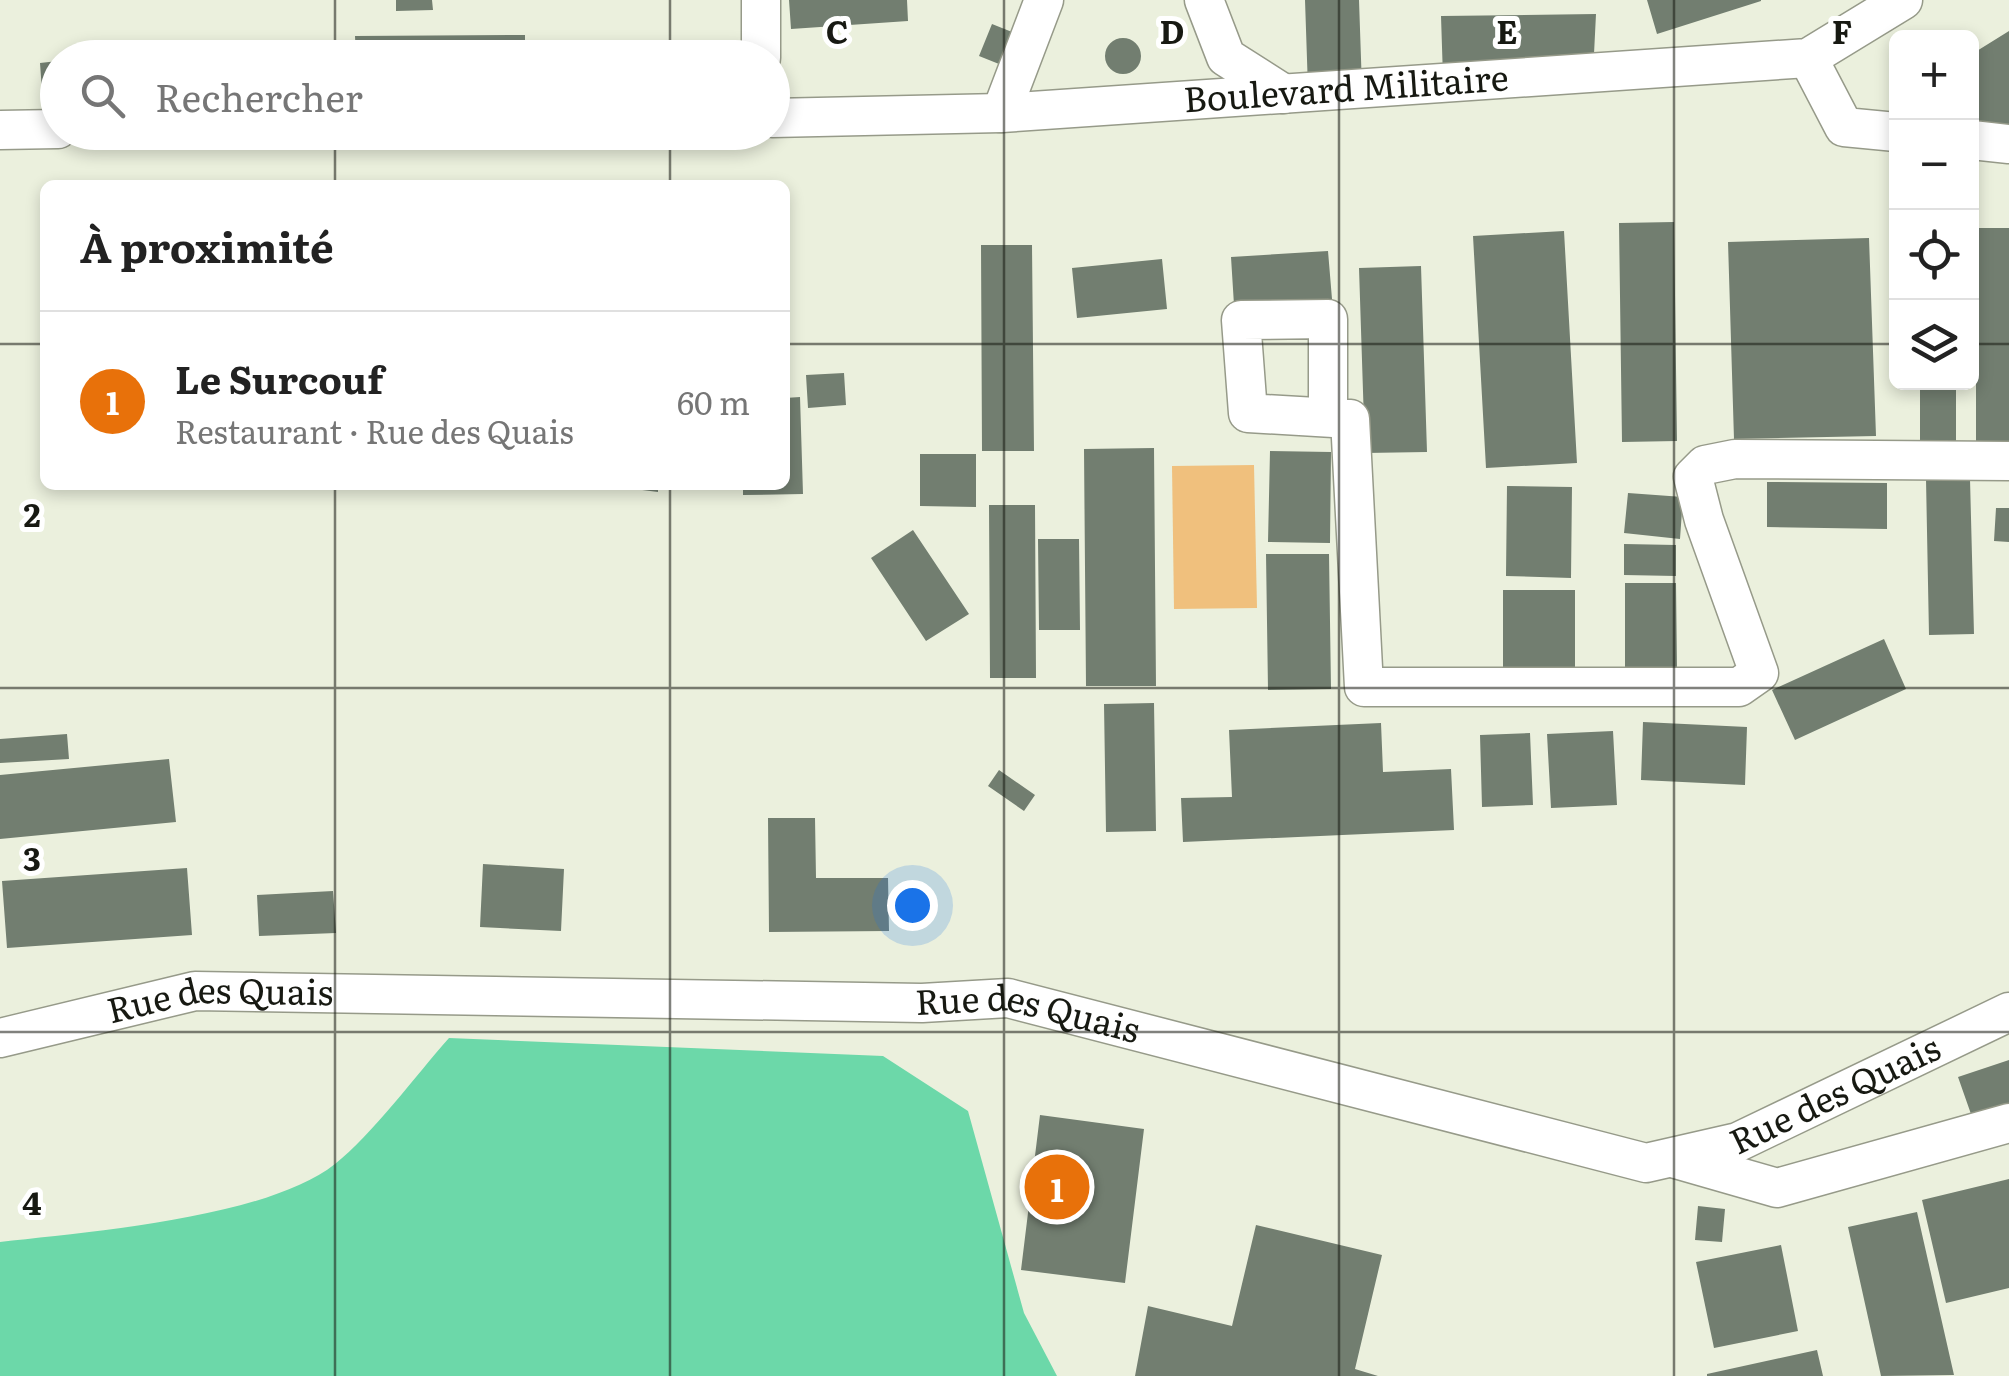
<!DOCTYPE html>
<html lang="fr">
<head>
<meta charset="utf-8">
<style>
  body { margin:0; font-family:Literata,serif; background:#f6f6f6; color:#222 }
  .controls { position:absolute; right:30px; top:30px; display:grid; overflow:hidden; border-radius:15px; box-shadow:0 5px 15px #0003 }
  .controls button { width:90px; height:90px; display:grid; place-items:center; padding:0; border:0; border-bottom:2px solid #e0e0e0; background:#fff; color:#222; font:50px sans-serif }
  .you { position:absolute; left:912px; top:905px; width:35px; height:35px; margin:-25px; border:8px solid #fff; border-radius:50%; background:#1a73e8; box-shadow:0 0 0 15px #1a73e833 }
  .badge { display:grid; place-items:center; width:65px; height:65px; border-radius:50%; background:#0f766e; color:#fff; font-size:32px; font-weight:700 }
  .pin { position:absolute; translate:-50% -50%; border:5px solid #fff; box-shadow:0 2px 10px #0006 }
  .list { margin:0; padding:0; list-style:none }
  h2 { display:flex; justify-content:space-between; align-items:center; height:130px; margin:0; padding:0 40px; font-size:42px }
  h2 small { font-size:32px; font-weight:400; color:#767676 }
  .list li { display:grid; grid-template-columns:65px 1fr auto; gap:30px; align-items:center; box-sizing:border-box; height:180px; padding:0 40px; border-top:2px solid #e0e0e0 }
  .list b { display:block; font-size:38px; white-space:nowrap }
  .list p { margin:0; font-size:32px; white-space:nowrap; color:#767676 }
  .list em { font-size:32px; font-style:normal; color:#767676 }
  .icon { flex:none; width:55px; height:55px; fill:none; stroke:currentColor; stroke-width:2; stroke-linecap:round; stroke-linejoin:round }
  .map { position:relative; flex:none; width:2009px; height:1376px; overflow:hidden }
  .search { position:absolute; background:#fff; box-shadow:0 5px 15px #0003; left:40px; top:40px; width:750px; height:110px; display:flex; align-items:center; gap:25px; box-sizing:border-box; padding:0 35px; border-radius:55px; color:#767676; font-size:38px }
  .panel { position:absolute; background:#fff; box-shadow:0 5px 15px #0003; left:40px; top:180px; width:750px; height:310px; border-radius:15px }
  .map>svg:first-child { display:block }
</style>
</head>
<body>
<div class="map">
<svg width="2009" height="1376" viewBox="0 0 2009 1376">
  <rect width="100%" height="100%" fill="#ebf0dd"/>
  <path fill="#f0c07d" d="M1254,465L1257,608L1174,609L1172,466Z"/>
  <path fill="#6cd8a9" d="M449,1038L883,1056L968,1111L1024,1313L1057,1376H0V1242C88,1232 267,1218 335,1164C371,1136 417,1074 449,1038Z"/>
  <path fill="#727e70" d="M396,0H432L433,10L396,11Z
    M789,0H907L908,21L791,29Z
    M1305,0H1359L1362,88L1308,89Z
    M1647,0H1761V1L1657,34Z
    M1596,14L1593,74L1443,78L1441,16Z
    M992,24L1012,32L999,64L979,56Z
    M2009,31V124L1986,138L1972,115V54Z
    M525,35V58H356L355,36Z
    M1105 56a18 18 0 1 1 36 0a18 18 0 1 1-36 0Z
    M234,46L235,58H133V55Z
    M58,61V118L44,119L40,63Z
    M1674,222L1677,441L1622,442L1619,223Z
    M1976,228H2009V447H1976Z
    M1564,231L1577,463L1486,468L1473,236Z
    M1869,238L1876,436L1734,439L1728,242Z
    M981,245H1032L1034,451H982Z
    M1328,251L1332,299L1234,305L1231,257Z
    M1162,259L1167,309L1077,318L1072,268Z
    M1421,266L1427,452L1365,453L1359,268Z
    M785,296H788L790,356H785Z
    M844,373L846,405L808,408L806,375Z
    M1920,382H1956V444H1920Z
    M800,397L803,494L743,495V485H785V398Z
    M1154,448L1156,686H1086L1084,449Z
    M1270,451L1331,452L1330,543L1268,542Z
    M920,454H976V507L920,506Z
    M1926,479H1970L1974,634L1929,635Z
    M1767,482L1887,483V529L1767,527Z
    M603,485H658V492Z
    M1507,486L1572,487L1571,578L1506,576Z
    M1628,493L1683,497L1680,539L1624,533Z
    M989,505H1035L1036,678H990Z
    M1996,508H2009V542L1994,541Z
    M913,530L969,614L926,641L871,558Z
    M1038,539H1079L1080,630H1039Z
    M1624,544L1676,545V576L1624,575Z
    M1266,554H1329L1331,689L1268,690Z
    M1625,583H1676L1677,669H1625Z
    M1503,590H1575V675H1503Z
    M1884,639L1906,689L1795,740L1772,690Z
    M1154,703L1156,831L1106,832L1104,704Z
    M1643,722L1747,727L1745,785L1641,780Z
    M1381,723L1383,772L1451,769L1454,830L1183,842L1181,798L1232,797L1229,730Z
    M1613,731L1617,805L1551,808L1547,734Z
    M1530,733L1533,805L1482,807L1480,735Z
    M67,734L69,759L0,763V739Z
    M169,759L176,822L0,839V775Z
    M999,770L1035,795L1024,811L988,786Z
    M768,818H815L816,878H888L889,931L769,932Z
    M483,864L564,869L561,931L480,927Z
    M187,868L192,935L7,948L2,881Z
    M333,891L336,933L259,936L257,895Z
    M2009,1060V1123L1978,1134L1958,1077Z
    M1040,1115L1144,1129L1125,1283L1021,1270Z
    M2009,1179V1288L1946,1303L1922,1200Z
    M1698,1206L1725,1209L1722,1242L1695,1240Z
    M1917,1212L1954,1375L1881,1376L1848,1227Z
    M1256,1225L1382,1255L1355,1369L1378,1376H1135L1148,1306L1232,1326Z
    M1781,1245L1798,1331L1714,1348L1696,1262Z
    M1817,1350L1823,1376H1707V1374Z"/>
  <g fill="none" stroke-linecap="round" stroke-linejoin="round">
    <g stroke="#969a89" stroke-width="41">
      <g id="street">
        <path d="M1204,0L1226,57L1284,94"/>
        <path d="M761,58V0"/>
        <path d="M1808,58L1844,127L1896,132"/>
        <path d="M1001,113L1044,0"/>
        <path id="s1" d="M772,118L1001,113L1808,58L1903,0"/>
        <path d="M0,130L58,129"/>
        <path d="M1972,140L2009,144"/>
        <path d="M1328,417V319L1241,320L1248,413L1350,419L1364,687H1739L1759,673L1704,520L1693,477L1705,465L1735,459L2009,461"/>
        <path id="s2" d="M0,1038L195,991L922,1003L1008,998L1646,1163L1738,1142L2009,1012"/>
        <path d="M1676,1159L1777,1188L2009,1123"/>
      </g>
    </g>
    <use href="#street" stroke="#fff" stroke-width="38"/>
  </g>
  <path fill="none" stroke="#171912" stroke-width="2.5" stroke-opacity="0.55" d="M335,0V58M670,0V58M1004,0V1376M1339,0V1376M1674,0V1376M335,132V185M670,132V185M0,344H45M785,344H1896M1972,344H2009M335,485V1376M670,485V1376M0,688H2009M0,1032H2009"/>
  <g text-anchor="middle" stroke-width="10" stroke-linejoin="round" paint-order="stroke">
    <g font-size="35" fill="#171912" stroke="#fff">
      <text dy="12" stroke="none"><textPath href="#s1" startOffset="575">Boulevard Militaire</textPath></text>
      <text dy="12" stroke="none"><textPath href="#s2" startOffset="225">Rue des Quais</textPath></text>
      <text dy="12" stroke="none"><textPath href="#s2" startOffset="1035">Rue des Quais</textPath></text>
      <text dy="12" stroke="none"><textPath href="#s2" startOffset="1875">Rue des Quais</textPath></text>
    </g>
  </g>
  <g font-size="32" text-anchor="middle" font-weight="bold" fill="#171912" stroke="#fff" stroke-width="10" stroke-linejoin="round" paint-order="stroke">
    <text x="837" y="44">C</text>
    <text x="1172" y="44">D</text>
    <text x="1507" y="44">E</text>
    <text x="1842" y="44">F</text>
    <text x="32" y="527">2</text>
    <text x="32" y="871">3</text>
    <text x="32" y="1215">4</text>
  </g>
</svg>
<div class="controls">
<button>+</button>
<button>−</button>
<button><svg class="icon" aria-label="locate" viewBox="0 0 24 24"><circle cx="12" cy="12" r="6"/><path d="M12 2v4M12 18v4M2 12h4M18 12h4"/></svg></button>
<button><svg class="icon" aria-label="layers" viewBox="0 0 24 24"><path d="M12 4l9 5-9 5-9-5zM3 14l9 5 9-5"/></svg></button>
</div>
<div class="you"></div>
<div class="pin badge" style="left:1057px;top:1187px;background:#e8710a">1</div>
<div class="search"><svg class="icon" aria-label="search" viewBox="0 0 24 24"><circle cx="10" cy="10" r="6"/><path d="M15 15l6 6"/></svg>Rechercher</div>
<section class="panel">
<h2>À proximité<small></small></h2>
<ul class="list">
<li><span class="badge" style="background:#e8710a">1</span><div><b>Le Surcouf</b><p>Restaurant · Rue des Quais</p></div><em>60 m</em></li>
</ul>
</section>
</div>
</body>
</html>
